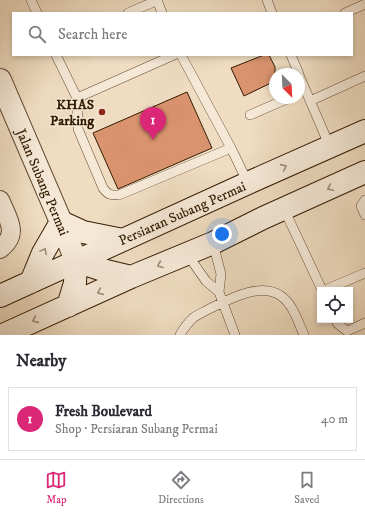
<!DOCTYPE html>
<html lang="en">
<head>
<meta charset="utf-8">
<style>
  body { margin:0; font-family:"IM FELL DW Pica",serif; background:#f2f2f3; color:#2b2b33 }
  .controls { position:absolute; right:12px; bottom:12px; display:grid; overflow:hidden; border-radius:0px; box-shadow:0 2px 6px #0003 }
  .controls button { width:36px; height:36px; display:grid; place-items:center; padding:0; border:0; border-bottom:1px solid #e1e1e2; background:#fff; color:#2b2b33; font:20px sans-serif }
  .compass { position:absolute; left:269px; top:68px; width:36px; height:36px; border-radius:50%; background:#fff; box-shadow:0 2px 6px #0003; rotate:156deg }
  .you { position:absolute; left:222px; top:234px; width:14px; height:14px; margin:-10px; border:3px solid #fff; border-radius:50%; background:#1a73e8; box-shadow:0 0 0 6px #1a73e833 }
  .badge { display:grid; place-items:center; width:26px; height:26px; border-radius:50%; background:#db2777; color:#fff; font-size:13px; font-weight:700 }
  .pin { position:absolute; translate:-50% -33px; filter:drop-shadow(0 1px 2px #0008) }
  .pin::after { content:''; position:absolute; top:21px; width:14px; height:12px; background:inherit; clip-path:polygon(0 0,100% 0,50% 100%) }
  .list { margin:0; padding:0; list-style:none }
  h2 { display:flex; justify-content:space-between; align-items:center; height:52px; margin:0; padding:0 16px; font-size:17px }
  h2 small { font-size:13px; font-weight:400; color:#7c7c81 }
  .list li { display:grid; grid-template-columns:26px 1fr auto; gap:12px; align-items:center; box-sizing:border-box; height:64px; margin:0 8px 8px; padding:0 8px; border:1px solid #e1e1e2; border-radius:0px }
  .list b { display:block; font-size:15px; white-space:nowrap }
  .list p { margin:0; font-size:13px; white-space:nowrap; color:#7c7c81 }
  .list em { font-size:13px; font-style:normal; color:#7c7c81 }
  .icon { flex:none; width:22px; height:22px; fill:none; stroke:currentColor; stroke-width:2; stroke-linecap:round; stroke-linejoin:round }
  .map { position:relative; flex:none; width:365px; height:335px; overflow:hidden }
  .search { position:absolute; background:#fff; box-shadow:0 2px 6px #0003; left:12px; right:12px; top:12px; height:44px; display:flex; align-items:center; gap:10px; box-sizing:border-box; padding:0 14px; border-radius:0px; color:#7c7c81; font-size:15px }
  .sheet { height:124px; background:#fff }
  nav { display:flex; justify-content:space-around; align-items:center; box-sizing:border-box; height:56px; border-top:1px solid #e1e1e2; background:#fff; font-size:11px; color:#7c7c81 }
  nav a { display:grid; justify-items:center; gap:2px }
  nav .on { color:#db2777 }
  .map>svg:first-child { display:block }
</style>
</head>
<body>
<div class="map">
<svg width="365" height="335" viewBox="0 0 365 335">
  <rect width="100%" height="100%" fill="#efdcc1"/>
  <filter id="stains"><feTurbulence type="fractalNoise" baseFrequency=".005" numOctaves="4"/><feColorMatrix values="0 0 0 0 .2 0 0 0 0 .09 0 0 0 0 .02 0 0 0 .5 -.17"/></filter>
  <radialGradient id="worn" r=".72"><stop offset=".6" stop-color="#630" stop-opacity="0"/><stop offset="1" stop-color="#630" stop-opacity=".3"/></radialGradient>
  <path fill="#d9936e" stroke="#341c01" d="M264,55H269L275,67V81L244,96L231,68Z
    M187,92L212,148L118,189L93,133Z"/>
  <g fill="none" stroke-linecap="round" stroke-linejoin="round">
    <g stroke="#634c31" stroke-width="10">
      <path id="service" d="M31,0L37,13
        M157,0L162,13
        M267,0L272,13
        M128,13L158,0
        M345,13L365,4
        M56,55L77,98L78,129L103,188C108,195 110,195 119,195L231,148
        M181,55L231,148L248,183
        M291,55L299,74
        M299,75L330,147
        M77,98L174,55
        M310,101L365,76
        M250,115L289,98
        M365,200L361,206L365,215
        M284,209L322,290
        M213,243L221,274L219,292L235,335
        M187,254L206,281L219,292
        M325,290L365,273
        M336,320L338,324L347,331L365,323
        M180,335C183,329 188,323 193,318C197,315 204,312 209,309C228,300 261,281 281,296C293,304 298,322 304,335"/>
    </g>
    <g stroke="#634c31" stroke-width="20">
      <path id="minor" d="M0,200C8,219 20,234 0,249"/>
    </g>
    <g stroke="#634c31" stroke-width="24">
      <path id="tertiary" d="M0,80L61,222L76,261"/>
    </g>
    <g stroke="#341c01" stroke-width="24">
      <path id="secondary" d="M76,261L106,271L131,277
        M31,282L43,253L61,222L83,232L123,240
        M0,296L248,183L365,131
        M68,306L75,283L76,261
        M3,335L131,277L213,243L263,218L365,172"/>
    </g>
    <use href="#service" stroke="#f5e8d7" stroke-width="9"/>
    <use href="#minor" stroke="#f5e8d7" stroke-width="18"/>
    <use href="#tertiary" stroke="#f5e8d7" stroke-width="22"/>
    <use href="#secondary" stroke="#f5e8d7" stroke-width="22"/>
  </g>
  <defs><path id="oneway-chevron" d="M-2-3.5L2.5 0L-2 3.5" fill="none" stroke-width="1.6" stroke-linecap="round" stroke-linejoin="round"/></defs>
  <g stroke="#9e8c77">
    <use href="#oneway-chevron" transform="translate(284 167) rotate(-24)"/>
    <use href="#oneway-chevron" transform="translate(330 188) rotate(155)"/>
    <use href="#oneway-chevron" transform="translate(44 251) rotate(-62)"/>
    <use href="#oneway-chevron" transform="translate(160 265) rotate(157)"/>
    <use href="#oneway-chevron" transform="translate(100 292) rotate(156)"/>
    <use href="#oneway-chevron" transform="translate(35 320) rotate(156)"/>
  </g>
  <circle fill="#8f2418" stroke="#f5e8d7" stroke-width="1.5" cx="102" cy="112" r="4"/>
  <g text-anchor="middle" stroke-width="3" stroke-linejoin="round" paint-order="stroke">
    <g font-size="14" font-weight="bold" fill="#341c01" stroke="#f5e8d7" text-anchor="end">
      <text x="94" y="109">KHAS<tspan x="94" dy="16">Parking</tspan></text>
    </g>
    <g font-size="14" fill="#341c01" stroke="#f5e8d7">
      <text transform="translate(43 182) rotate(67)" y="5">Jalan Subang Permai</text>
      <text transform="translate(182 213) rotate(-24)" y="5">Persiaran Subang Permai</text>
    </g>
  </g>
  <rect width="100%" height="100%" filter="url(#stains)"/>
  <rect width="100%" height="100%" fill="url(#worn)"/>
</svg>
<div class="controls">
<button><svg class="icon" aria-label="locate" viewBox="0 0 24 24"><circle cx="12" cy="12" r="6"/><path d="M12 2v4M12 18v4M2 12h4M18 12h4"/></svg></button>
</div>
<svg class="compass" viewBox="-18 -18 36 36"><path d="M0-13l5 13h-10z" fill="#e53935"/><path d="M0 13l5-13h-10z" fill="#7c7c81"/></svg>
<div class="you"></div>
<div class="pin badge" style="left:153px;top:140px">1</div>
<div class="search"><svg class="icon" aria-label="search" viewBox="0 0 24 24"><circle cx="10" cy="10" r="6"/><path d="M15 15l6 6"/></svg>Search here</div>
</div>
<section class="sheet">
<h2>Nearby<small></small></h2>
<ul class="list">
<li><span class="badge">1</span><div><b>Fresh Boulevard</b><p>Shop · Persiaran Subang Permai</p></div><em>40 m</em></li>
</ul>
</section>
<nav>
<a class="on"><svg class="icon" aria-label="map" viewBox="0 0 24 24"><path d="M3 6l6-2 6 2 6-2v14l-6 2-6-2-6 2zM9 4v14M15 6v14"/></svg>Map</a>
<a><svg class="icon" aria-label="directions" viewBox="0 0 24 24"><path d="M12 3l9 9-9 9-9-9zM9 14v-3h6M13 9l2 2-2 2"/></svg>Directions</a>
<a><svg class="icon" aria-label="saved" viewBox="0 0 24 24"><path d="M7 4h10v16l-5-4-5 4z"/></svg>Saved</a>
</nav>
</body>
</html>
